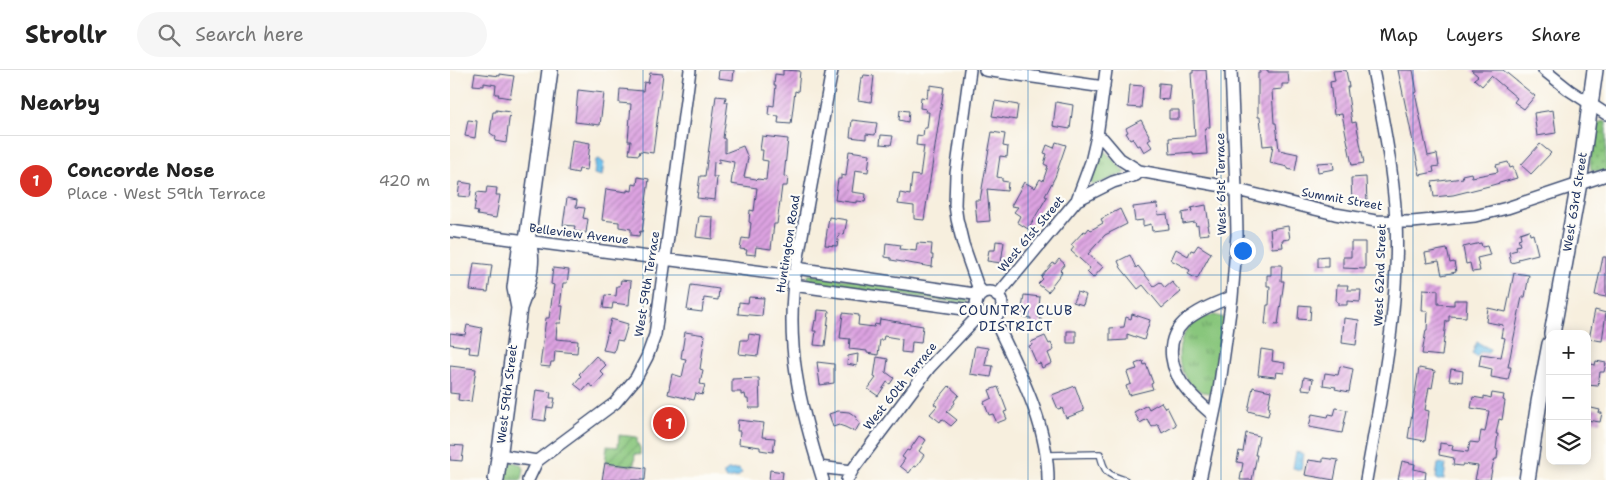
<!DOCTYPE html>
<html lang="en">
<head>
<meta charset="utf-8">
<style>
  body { margin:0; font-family:"Shantell Sans",sans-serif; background:#f6f6f6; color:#222 }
  .controls { position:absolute; right:15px; bottom:15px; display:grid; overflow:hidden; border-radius:10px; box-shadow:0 2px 12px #0003 }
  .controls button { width:45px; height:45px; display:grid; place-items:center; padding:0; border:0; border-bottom:1px solid #e0e0e0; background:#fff; color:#222; font:25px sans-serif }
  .you { position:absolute; left:792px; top:180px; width:18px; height:18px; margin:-12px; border:4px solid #fff; border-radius:50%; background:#1a73e8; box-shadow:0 0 0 8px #1a73e833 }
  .badge { display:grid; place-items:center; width:32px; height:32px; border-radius:50%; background:#d93025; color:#fff; font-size:16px; font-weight:700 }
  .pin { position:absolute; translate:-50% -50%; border:2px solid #fff; box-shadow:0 1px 5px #0006 }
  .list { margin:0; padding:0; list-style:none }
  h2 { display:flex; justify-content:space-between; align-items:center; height:65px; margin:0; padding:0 20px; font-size:21px }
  h2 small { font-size:16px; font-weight:400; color:#767676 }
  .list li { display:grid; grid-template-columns:32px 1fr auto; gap:15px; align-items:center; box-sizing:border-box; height:90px; padding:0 20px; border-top:1px solid #e0e0e0 }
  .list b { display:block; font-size:19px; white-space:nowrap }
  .list p { margin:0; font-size:16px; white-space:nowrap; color:#767676 }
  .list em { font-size:16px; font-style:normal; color:#767676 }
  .icon { flex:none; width:28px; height:28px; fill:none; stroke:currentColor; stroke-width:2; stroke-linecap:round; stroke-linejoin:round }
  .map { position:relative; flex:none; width:1156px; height:410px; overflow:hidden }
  header { display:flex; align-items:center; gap:30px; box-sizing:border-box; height:70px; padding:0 25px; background:#fff; border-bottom:1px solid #e0e0e0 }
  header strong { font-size:24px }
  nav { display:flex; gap:28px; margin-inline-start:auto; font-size:18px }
  .search { width:350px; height:45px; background:#f6f6f6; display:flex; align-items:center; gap:12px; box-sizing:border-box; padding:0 18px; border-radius:28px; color:#767676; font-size:19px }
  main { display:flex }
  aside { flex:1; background:#fff }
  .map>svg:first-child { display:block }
</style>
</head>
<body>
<header>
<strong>Strollr</strong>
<div class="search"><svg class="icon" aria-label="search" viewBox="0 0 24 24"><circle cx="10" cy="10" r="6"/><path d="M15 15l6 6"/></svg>Search here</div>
<nav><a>Map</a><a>Layers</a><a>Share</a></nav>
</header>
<main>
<aside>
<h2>Nearby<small></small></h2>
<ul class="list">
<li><span class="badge">1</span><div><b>Concorde Nose</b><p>Place · West 59th Terrace</p></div><em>420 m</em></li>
</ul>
</aside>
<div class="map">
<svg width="1156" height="410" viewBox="0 0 1156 410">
  <defs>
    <pattern id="grass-tufts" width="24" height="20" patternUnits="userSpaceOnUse" patternTransform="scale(1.25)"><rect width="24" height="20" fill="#88c67c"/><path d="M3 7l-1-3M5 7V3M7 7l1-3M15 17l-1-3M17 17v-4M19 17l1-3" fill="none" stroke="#6ea169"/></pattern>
    <pattern id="park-dots" width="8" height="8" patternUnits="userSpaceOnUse" patternTransform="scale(1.25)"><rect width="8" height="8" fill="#88c67c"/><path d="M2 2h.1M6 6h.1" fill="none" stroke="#6ea169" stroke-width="1.8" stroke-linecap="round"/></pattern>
    <pattern id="garden-furrows" width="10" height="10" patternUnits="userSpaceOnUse" patternTransform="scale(1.25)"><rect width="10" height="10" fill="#88c67c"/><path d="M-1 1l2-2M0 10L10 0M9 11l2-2" fill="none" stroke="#6ea169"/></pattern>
    <pattern id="water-ripples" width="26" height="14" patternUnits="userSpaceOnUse" patternTransform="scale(1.25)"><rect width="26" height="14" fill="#70c1eb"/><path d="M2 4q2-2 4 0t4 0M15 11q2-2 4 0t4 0" fill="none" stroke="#5b9dc2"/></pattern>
    <pattern id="building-hatch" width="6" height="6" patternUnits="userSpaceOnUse" patternTransform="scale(1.25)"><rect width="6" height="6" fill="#dda3e1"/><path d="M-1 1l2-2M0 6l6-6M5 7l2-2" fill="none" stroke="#b285ba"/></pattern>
  </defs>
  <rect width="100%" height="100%" fill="#fdfcf7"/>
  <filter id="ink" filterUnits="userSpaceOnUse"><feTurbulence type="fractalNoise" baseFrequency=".02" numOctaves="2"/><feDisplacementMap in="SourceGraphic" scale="10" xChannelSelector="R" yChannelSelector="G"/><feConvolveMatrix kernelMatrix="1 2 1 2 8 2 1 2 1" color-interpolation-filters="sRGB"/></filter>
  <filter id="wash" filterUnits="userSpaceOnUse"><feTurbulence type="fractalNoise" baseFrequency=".0096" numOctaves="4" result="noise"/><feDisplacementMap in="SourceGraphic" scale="20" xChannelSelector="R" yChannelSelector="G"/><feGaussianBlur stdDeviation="1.12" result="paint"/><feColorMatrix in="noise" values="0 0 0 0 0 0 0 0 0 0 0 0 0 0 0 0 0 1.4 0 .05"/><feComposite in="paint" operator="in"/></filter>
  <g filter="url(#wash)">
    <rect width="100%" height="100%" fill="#f7efde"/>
    <path fill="url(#grass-tufts)" stroke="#527a6d" d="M653,79L676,103L644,115L641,114V111L647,97L651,80Z
      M359,204L518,227V234L358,213L357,211Z
      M765,245L774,248L764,321L762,323C723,324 712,251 765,245Z
      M64,392L72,395L74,399L72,410H52L54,397L57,393Z"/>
    <path fill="url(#park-dots)" stroke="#527a6d" d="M1153,51H1156V101L1150,102L1141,100L1140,92L1146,54Z"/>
    <path fill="url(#garden-furrows)" stroke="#527a6d" d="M169,365L187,367V372L190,378V385L185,384L184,396L155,393L157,376L168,377Z"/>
    <path fill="url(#water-ripples)" stroke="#4678a4" d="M149,89L154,93L152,106L144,104L146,90Z
      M1027,272L1040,279L1038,283L1030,282L1027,287L1022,284Z
      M846,382L854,384L851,400L843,398Z
      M991,393L996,395L994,409L988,410L986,408L988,394Z
      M289,399L292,403L288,407C283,407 280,409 276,409L274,406V403L278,400Z"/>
    <g id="blocks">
      <path fill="url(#building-hatch)" d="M269,0H284L283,10L268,8Z
        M333,0L350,1L348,22L345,21L341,54L328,53L329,46L318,45L319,35L324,36L326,15H324L325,4L333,5Z
        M743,0H756L760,57H757L755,61L757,84L743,85V82L720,84L719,68L745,66L741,3H743Z
        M810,0H818V2H838L839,14H832V19L822,20L824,53H826L829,80L848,84L845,101L838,99V97L820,93L823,75L813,76L810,47H808V3H810Z
        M896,0L899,17H897L902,53L906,52L914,93L902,95L892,44L884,45L880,12L885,11L883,1Z
        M948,0H963L967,22L965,23L978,86L987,84L989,96L983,97L984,102L970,105Z
        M1021,0H1053L1085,26L1074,39L1064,32L1067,28L1041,6L1032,16L1024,9L1028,6Z
        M25,3L50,6V4L64,6L60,28L48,26L49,24H45L46,15L34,13V16L23,15Z
        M200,3L213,4L203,83L190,81L189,85L179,84L181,71H178L181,34L169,33L170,19L193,21L194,12L198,13Z
        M414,5L424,6L421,32L408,30L411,8H413Z
        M709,13L720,14L718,30L708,29Z
        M480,15L494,17L474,150L464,149V136L448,134L450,123L460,125L462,105L470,106L474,76L466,75L467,65L473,66L474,58H477L479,42H475L476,39L470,38L471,27L477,28L478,19L480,20Z
        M680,15L693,16L691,38L678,37Z
        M128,20L154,23L150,55L125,52Z
        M266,26L276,27L275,32H278L273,68L275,69V83L293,76L298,88L294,107L306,109L307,110V109L316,110L318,91L312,90L313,80H310L312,66L338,69L334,106L338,107L337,116H332L327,154H324L321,179L306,177L305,185L296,184L297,180L290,179L292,168L299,169L301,153L299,152L300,140L304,141L307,118L281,114L284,92L269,89V93L264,92L263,107H267L265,130L247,128L250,106H255Z
        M545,31L568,35L566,50L542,46Z
        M606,32L623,35L620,59L603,56Z
        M46,40L60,42L56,73L45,71L46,67L40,63L43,42H46Z
        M450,40L459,41L458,52L449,50Z
        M719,40H729V49H719Z
        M1103,40L1106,63L1087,66L1084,43Z
        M18,50L27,51L25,68L15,66Z
        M402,50L427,53L425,65L416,64V69L400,67Z
        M691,50L701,69L698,71L702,77L694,82L690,75L687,76L682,68L680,69L676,63L678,62L676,58Z
        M542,62L555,64L553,76L558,77L557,87L550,86L547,107L552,108V111L558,112L557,121L537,119L540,151L527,152L525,130H530Z
        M431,65L443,66L441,75L430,74Z
        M122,70L140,73L137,100L129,99L128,103L118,101Z
        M606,72L616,75L605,107L595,126L597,127L578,159L567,152L570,146L564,142L568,137L561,136L574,112L585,118L590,109L593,111L598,96L594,94L597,84L594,83L597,75L604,78Z
        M1090,74L1101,83L1081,104L1071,95Z
        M399,81L420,84L418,102L405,100L402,122L416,124L415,132L407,131V133L385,130L388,109H391V105L396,106Z
        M883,92L884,99L868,102L867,93Z
        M1058,92L1060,98L1063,97L1067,108L1039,116L1003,125L984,127L982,112L1013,108L1012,105L1021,103L1022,107L1048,102L1046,95Z
        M188,107L199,109L192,162L190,161L189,166L181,165V159L169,157V152L152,150L156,119L177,122V120L182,121L183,114L187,115Z
        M916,107L917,133H902L901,108Z
        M10,112L22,114L20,127L8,126Z
        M37,117L47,118L46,125H50L46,148L27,145L28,142L24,141L27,122L36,123Z
        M117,128L127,130L126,137L135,138L133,148L138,149L136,163L124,161L125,156L113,155Z
        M707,134L708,145L717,144L719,159L702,161L701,154L693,156V150L685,151L683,137Z
        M756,135L759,155H757L759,164L749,165L748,155L746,156L745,152L733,154L732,143L742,141L741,138Z
        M670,139L677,154L655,165L638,184L653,197L643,208L637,202L640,198L621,181L624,177L621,175L634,161L636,162L639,158L641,160L653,153L651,149Z
        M249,146L263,147L262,169L246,167Z
        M379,147L397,150L394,165L389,164L387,176L375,175Z
        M838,156L840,169L832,170L833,177L822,178L820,159Z
        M1079,160L1080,165L1083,164L1088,184L1068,189L1069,191L1061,193L1059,182L1067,180L1066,176L1070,175L1068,169L1071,168L1070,163Z
        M546,171L554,172L551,193L537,191L539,180H545Z
        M901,172H915V199L893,198V187H901Z
        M436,173L451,175L450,179L466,181L467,173L482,174L481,185H483L482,197L441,190V188L435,187Z
        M1031,173L1032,177L1037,176L1040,185L1027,188L1030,201L1022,202L1020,193L1016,194L1013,177Z
        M748,175L761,183L747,209L738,204L740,200L721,190L726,179L738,186L741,180L744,181Z
        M997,179L1000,193L1004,192L1006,202L992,205L989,191L977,193L975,183Z
        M680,185L686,198L688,196L704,216L710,212L715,218L722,212L731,222L712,238L693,215L688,219L671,198L668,191Z
        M878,186V197H868V187Z
        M1153,187H1156V227L1145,225Z
        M609,189L615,194L610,200L612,202L602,215L603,216L598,222L588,214L593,209L591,207L603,193L605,194Z
        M24,193L42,195L38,222L20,220Z
        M821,195H832L831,211H834L828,255L815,254L817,235H819L820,216H817V205H821Z
        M103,198L119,200L117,213H113L110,236H113L111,253H107L106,269L128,271L127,283L105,281L104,292H101L100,297L90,296L96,248H99L101,235L104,215L101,214Z
        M1064,203L1079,205L1075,227H1072L1058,297H1061L1058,310L1041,307L1042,299L1029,296L1031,284L1051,287L1055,268L1051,267L1053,255L1036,252L1038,238L1056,242Z
        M171,210L181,211L179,235L163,233L162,239L153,238L155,225L166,226L167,216H170Z
        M241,215L269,219L268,230L254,228L252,242L237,240Z
        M887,215H898L897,220H911L910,232L897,231V235H888V232L886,231Z
        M973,219L988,220V234L1004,235V230H1017L1016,247L999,246V251H996L992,286L972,284L976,260H977L978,241H972Z
        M627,222L636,225L633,235L623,232Z
        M574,225L590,227L588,247L591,248L590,258L580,256L581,248L571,247Z
        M299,227L314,228L312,246L288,244L289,232L298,233Z
        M849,235L861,236L860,250L848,249Z
        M368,240L379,241L375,276L364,275L366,261H363L365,250L367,251Z
        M1145,240L1156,243L1152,271L1139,269Z
        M393,243L409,245L408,255L424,257L425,254L429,255L430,249L473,256L471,273L462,272L461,283L451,282L452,269L434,266L433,270H430L428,285L417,283V281L399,279L400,269L390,268Z
        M682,244L700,250L694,270L677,264V270L660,271V258L674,257L676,247L681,249Z
        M894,248L909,250L906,275L892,273Z
        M161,249L178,254L173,271L167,270L164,282L153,280Z
        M17,255L32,258L28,284L19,283L20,277L0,274V263L15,265Z
        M617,261H626V273H617Z
        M235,262L255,265L250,299L253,300L250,314L255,315L252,325L246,323L244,330L218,324L222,304L232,307L236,289L231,288Z
        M299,264L311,266L308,286L289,284L291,270H298Z
        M595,266L599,274L601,273L604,280L598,283L602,293L592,298L590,293L587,294L579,276L582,275L581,272Z
        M525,276L538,278L535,295L543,296L541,307L520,304Z
        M811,279L823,281L822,291L835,293L834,303L826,302L825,307L808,305Z
        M408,284L407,296L397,294L398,286Z
        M146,286L156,295L150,301L154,305L143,317L139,314L133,321L124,314L131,306L129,304Z
        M427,287L438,289L436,302L444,308L440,314L437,312L428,326L418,319L426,308L424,307Z
        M693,291L694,295L696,294L703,313L701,314L703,319L679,325L676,316L681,314L677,302L687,299L685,294Z
        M1146,291L1156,293L1154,302H1150L1148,316L1137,315V293L1145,295Z
        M367,292L384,294V313L370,315Z
        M0,296L26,299L21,332L8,330L9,324L0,323Z
        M890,296L903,299L899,322L885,319L886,317L873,315L875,303L888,305Z
        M969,298L985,301L982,318L979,317L975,340L979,341L975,371L958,368Z
        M1001,299L1013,301L1012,312L999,310Z
        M854,307L863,309L861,320L852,319Z
        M309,308L310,338H299L298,329H296L295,324L291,325V322H282V309Z
        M499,316L509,325L504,331L505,333L497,342L507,350L501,356L492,349L490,352L480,344L487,336L484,334Z
        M625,316L634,341L616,348L612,338L608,339L602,325Z
        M548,317L557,341L554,342L557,349L547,353L543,344L539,345L534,332L542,328L539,320Z
        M803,317L821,321L818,337H820L818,346L798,341Z
        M86,320L101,322L100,328H105L103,338L97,337L95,351L82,349Z
        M1042,323L1054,325L1053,330L1055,331L1052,350L1049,349L1046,364H1048L1046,379L1048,380L1047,389H1045L1043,394L1040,410H1025L1028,396L1013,394L1012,396L1003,395L1004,388L989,385L990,373L1003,375L1002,380L1018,382L1020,372L1029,373L1031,361L1035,362L1039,341L1021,338L1023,327L1034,329V326L1041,328Z
        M711,332L715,338L717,337L726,355L712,363L708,354L702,357L697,349L690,353L684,342L697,335L699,339Z
        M1137,337L1150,340L1149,343H1152L1150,352L1137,350Z
        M886,338L897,340L892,363L859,357L862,344L878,347L879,344L884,345Z
        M388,341L399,342L407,347L406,350L410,353L405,362L395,357L389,355L383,357L379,344Z
        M288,350L314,353L312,367L325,368L323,382L310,380V377L289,374L290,361H287Z
        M796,363L809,366L805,385H807L802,410H790L793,393L787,392L789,381L793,382Z
        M469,366L476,370L469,381L474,385L466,397L464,396L459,403L450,396L455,389L452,387L457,380L459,381Z
        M0,375L14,376L12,391L0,390Z
        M873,388L888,390L884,410L855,405L858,390L873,392Z
        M952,391L965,394L964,399L976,402L975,410H948Z
        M155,393L196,398L195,410H152Z
        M320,400L333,402L332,410H319Z"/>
    </g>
  </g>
  <g filter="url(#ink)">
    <use href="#blocks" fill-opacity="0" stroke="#3c4c71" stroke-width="1"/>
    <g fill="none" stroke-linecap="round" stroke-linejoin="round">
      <g stroke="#3c4c71" stroke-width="8">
        <path id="lane" d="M597,385L650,384C654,402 657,405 675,410"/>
      </g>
      <g stroke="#3c4c71" stroke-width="14">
        <path id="street" d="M520,0L506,104L505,135L507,149L513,174L528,217L533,223
          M535,0L654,17
          M1094,0L1119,20L1156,44
          M647,66L653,69L670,89L689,101L767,115L885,144L926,151L962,152L1025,146L1057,138L1156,105
          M627,130L663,112L686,105L689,101
          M0,161L344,206
          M346,198L531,225
          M343,215L528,241
          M526 235a13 13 0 1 1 26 0a13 13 0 1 1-26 0Z
          M547,226L627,130L641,92L647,66L656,0
          M543,246C567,298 598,352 598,410
          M763,345C755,338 746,330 738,321C721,302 713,272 734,252C748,240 765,233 782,227
          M50,385L87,391
          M369,397L402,401
          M78,410L87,391L165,333L186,308L197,287L205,265L240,0
          M373,410C350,337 334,275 346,198L382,0
          M397,410L403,399L479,298L530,244
          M750,410L769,320L782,227L787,165L786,119L781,0
          M916,410C931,324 950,238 946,150C943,99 933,50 923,0"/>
      </g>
      <g stroke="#3c4c71" stroke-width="18">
        <path id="secondary" d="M69,238L65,218L70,179L77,171
          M1102,264L1129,113L1145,0
          M46,410L69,238C76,220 86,189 77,171L100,0
          M1077,410L1089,332L1100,274"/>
      </g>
      <use href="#lane" stroke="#fff" stroke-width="5.5"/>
      <use href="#street" stroke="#fff" stroke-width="11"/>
      <use href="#secondary" stroke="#fff" stroke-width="15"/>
    </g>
  </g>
  <path fill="none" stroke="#1f6fb2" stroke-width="1" stroke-opacity="0.55" d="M193,0V410M385,0V410M578,0V410M771,0V410M963,0V410M0,205H1156"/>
  <g text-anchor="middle" stroke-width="4.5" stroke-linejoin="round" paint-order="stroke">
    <g font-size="12" fill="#1b2f5e" stroke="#fdfcf7">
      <text transform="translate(771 114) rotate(-91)" y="4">West 61st Terrace</text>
      <text transform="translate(892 129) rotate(10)" y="4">Summit Street</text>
      <text transform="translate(1125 132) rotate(-81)" y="4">West 63rd Street</text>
      <text transform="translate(129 164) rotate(7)" y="4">Belleview Avenue</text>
      <text transform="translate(581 164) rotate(-50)" y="4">West 61st Street</text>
      <text transform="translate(338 174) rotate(-81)" y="4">Huntington Road</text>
      <text transform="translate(930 205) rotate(-88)" y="4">West 62nd Street</text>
      <text transform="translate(197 214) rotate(-81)" y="4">West 59th Terrace</text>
      <text transform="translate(450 316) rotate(-51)" y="4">West 60th Terrace</text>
      <text transform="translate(57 324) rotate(-83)" y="4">West 59th Street</text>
    </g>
    <g font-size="14" letter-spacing="1" fill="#1b2f5e" stroke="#fdfcf7">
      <text x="566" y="245">COUNTRY CLUB<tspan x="566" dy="16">DISTRICT</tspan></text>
    </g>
  </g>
</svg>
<div class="controls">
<button>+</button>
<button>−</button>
<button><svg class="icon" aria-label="layers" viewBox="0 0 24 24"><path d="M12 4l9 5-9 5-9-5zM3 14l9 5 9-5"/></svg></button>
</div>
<div class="you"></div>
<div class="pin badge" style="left:219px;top:353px">1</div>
</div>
</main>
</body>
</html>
